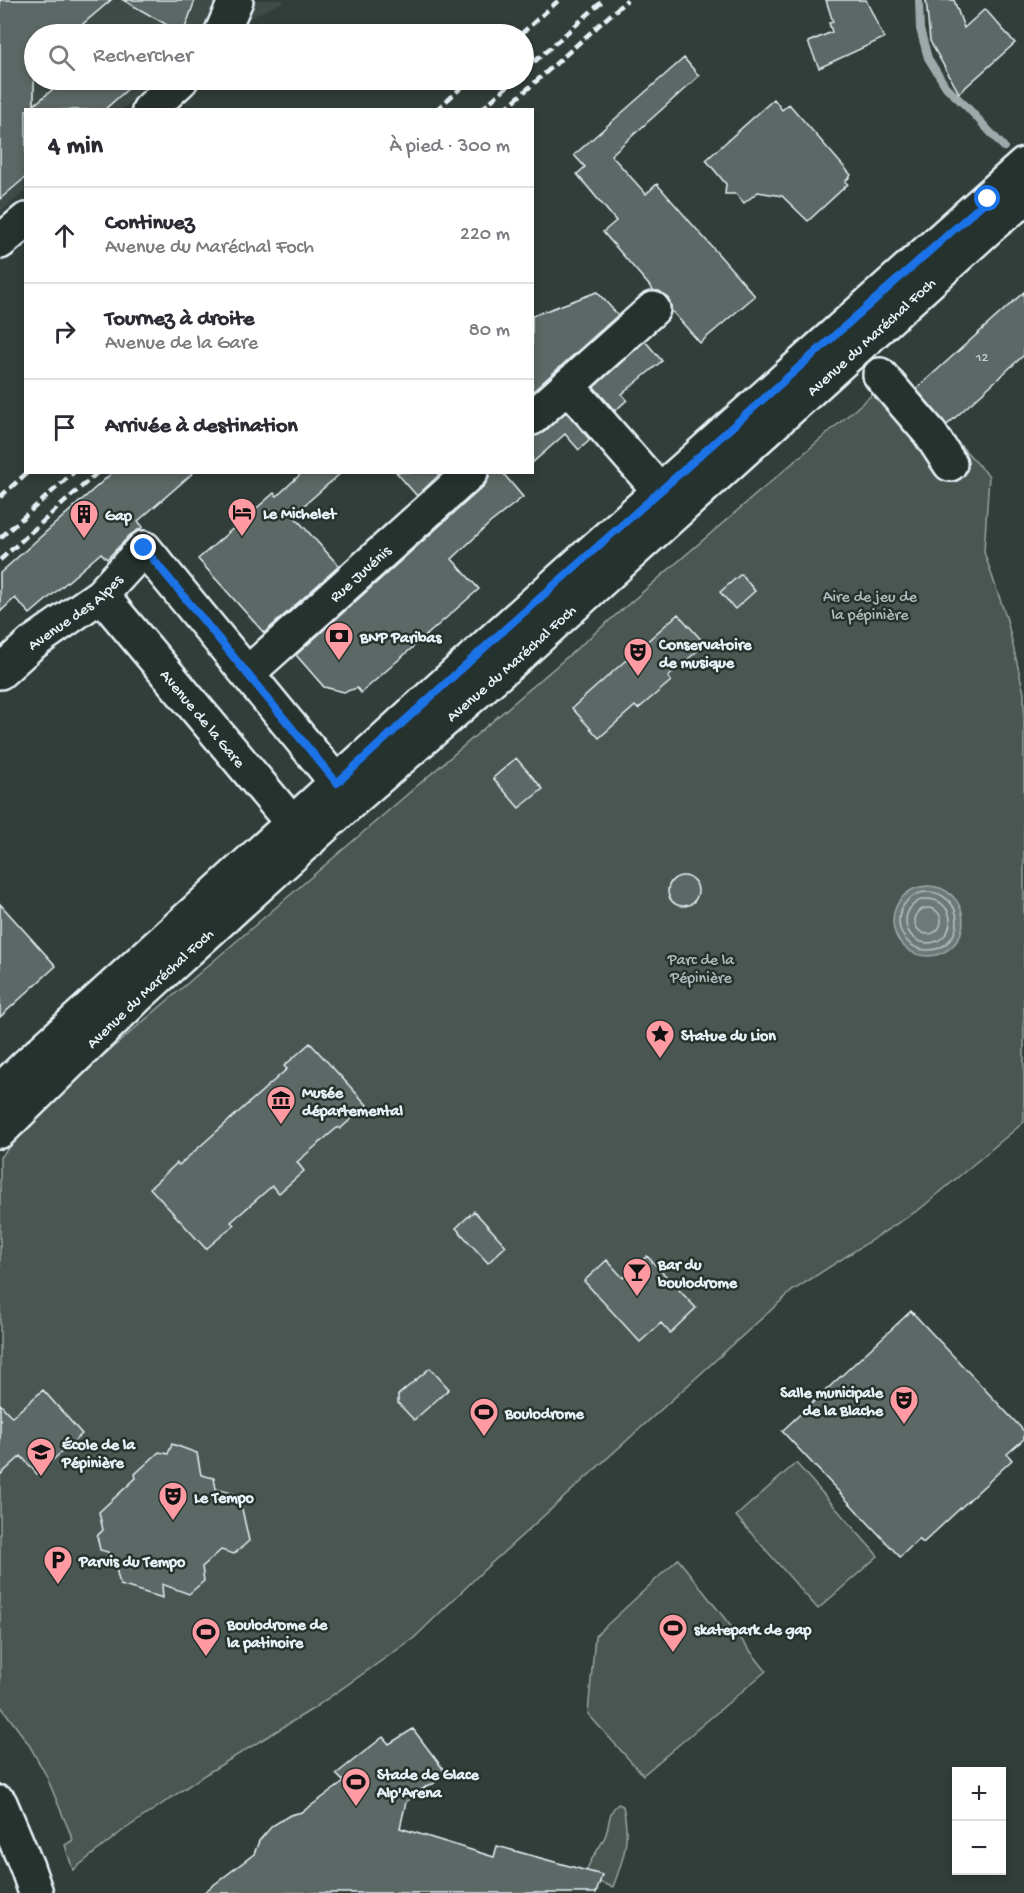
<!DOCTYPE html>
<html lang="fr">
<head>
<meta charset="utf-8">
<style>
  body { margin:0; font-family:"Gochi Hand",sans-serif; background:#f2f2f3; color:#2b2b33 }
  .controls { position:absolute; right:18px; bottom:18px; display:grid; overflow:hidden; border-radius:0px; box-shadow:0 3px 9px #0003 }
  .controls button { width:54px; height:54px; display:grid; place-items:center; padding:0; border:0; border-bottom:2px solid #e1e1e2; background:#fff; color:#2b2b33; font:30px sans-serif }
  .stop { position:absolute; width:18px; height:18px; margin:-14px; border:4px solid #1a73e8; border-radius:50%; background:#fff }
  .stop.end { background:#1a73e8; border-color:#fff; box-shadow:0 2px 6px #0008 }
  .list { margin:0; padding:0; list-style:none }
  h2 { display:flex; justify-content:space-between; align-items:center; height:78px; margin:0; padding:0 24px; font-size:26px }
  h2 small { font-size:20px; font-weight:400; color:#7c7c81 }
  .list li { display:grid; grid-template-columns:39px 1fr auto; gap:18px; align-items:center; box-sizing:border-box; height:96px; padding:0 24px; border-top:2px solid #e1e1e2 }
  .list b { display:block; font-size:22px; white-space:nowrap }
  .list p { margin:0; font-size:20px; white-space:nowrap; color:#7c7c81 }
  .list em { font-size:20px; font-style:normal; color:#7c7c81 }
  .icon { flex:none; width:33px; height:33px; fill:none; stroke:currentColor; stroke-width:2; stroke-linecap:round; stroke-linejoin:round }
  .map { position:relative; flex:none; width:1024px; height:1893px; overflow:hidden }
  .search { position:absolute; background:#fff; box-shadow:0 3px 9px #0003; left:24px; top:24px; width:510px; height:66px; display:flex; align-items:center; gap:15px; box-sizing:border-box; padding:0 21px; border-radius:33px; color:#7c7c81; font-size:22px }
  .panel { position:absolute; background:#fff; box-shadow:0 3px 9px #0003; left:24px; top:108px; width:510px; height:366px; border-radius:0px }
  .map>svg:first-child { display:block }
</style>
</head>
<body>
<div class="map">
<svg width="1024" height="1893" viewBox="0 0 1024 1893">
  <rect width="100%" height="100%" fill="#323e39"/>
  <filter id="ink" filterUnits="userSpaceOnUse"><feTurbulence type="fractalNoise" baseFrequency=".0167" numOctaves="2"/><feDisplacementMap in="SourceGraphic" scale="12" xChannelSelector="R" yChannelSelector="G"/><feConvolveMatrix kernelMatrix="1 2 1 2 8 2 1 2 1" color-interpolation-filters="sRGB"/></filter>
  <g filter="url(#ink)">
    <path fill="#3f4b46" d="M0,0H286L218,34H34V80H157L122,109L26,110L25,191L0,213Z"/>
    <path fill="#495651" stroke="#98a4a4" stroke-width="1.5" d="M895,375L989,476L984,552L1007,620L1024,693V1122L920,1209L792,1291L486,1568L414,1638L311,1710L206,1774L121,1832L73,1870L65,1845L73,1840L46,1775L28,1743L0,1705V1157L75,1080Z
      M796,1463L878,1556L818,1609L736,1516Z
      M678,1559L766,1671L643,1775L588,1714L595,1636Z
      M618,1804L623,1806C630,1840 625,1855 613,1887L599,1882L601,1875L586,1872C591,1856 601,1848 606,1834C610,1823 608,1811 618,1804Z"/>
    <path fill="#6d7978" stroke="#9ea9ab" stroke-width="1.5" d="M893 921a35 35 0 1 1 70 0a35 35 0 1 1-70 0Z"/>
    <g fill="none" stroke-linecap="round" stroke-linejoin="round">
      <path stroke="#b7c1c5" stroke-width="1.5" d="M899 921a29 29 0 1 1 58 0a29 29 0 1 1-58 0Z
        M906 921a22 22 0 1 1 44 0a22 22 0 1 1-44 0Z
        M915 921a13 13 0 1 1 26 0a13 13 0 1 1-26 0Z"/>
      <path stroke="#9ea9ab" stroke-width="8" d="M919,0L920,29L928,58L946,87L967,107L1004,147"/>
    </g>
    <path fill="#5c6865" stroke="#e8f1f8" stroke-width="1.5" d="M0,0H111L71,34H34V105L64,80H138L104,110H26V177L0,199Z
      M123,0H195L183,34Z
      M826,0H866L884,38L819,68L808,42L832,32L829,23L833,22Z
      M926,0H954L964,28L985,9L1015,43L959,93L930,41Z
      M684,58L699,76L611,155L646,194L657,184L755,296L700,343L671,310V305L667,297L659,291H654L603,232L616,221L577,174L585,167L574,155Z
      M774,99L782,110L789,104L851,175L845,182L848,184L808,221L782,196L758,192L744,203L736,194H725L726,184L706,160Z
      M597,292L618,315L532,392V316Z
      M1024,292V355L947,425L916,389Z
      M645,341L662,361L622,394L627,400L615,411L594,387Z
      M566,412L590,440L579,450L565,434L532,463V436L544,432Z
      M113,472H194L138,521L143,527L130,535L107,559L101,553L30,614L15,598L0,612V573Z
      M303,472H342L293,515L339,566L264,633L198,559L274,493L277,496Z
      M396,472H442L417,496Z
      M489,472H502L523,497L490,523L452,559L479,589L361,693L357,688L344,692L324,687L296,655L484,486L489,478Z
      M741,574L755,591L735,609L720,592Z
      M678,614L705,644L668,677L671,681L638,709L635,706L599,738L572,708Z
      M516,758L543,789L519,808L493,778Z
      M668 891a15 15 0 1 1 30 0a15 15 0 1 1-30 0Z
      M0,904L56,966L0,1017Z
      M310,1043L367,1105L340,1129L338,1127L297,1162L304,1171L279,1193L272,1186L231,1222L234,1225L206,1249L150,1188L177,1163L179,1165L287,1069L284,1066Z
      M474,1211L506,1246L488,1263L456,1228Z
      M647,1256L696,1308L670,1333L661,1323L640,1342L584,1281L607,1260L623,1278Z
      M911,1311L1024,1431V1439L1007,1454L1012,1460L923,1543L919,1539L900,1557L782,1431Z
      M430,1368L449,1389L414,1420L398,1403V1395Z
      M43,1390L82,1434L37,1474L21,1456L0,1475V1404L12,1417Z
      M172,1444L197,1453L201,1475L214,1478L216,1489L239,1495L249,1541L234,1554L221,1550L202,1567L204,1581L189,1594L162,1584L163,1598L120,1585L116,1568L111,1566L108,1552L100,1550L97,1536L103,1530L99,1512L136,1478L135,1474L159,1452L168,1454Z
      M413,1729L446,1773L433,1784L428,1785L406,1802L400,1828L494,1857L497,1846L602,1875L596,1893H203L254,1854L259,1841L272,1826L290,1815L302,1812L344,1782L336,1774L383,1737L389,1744Z"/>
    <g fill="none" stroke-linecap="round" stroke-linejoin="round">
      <g stroke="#e8f1f8" stroke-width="38">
        <g id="minor">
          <path d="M221,34L236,0"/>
          <path d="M149,110L181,80"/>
          <path d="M0,242L26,220"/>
          <path d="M880,375L929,432L950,464"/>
          <path d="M568,386L677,511"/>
          <path d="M532,418L653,309"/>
          <path id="s1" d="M101,595L308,842"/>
          <path id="s2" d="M0,672L31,644L101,595L144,548L337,783L353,800"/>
          <path id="s3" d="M248,673L471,472"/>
        </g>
      </g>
      <g stroke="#e8f1f8" stroke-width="38">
        <g id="major">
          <path d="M0,1091L28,1064L495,638L1024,165"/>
          <path id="s4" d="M0,1131L139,995L353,800L516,658L994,223L1024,199"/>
          <path d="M0,1803L27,1867L36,1893"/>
        </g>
      </g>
      <use href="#minor" stroke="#26332d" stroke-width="33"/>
      <use href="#major" stroke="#26332d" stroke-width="33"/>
      <path stroke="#e8f1f8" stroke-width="4.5" stroke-dasharray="9 4.5" stroke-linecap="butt" d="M521,34L559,0
        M524,71L604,0
        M436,110L470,80
        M481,110L514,80
        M504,110L627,0
        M0,497L28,472
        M0,538L74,472
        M0,560L98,472"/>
    </g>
  </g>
  <g fill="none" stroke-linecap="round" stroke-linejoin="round" filter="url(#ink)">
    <path stroke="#1a73e8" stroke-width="8" d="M144,548L337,783L495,638L988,199"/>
  </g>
  <defs>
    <g id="hotel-pin" transform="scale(1.5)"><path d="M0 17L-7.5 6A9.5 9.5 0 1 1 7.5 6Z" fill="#ff9aa2" stroke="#26332d"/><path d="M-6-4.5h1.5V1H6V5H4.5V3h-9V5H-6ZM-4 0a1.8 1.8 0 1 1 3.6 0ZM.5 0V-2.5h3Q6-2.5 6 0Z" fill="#111"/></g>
    <g id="building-pin" transform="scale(1.5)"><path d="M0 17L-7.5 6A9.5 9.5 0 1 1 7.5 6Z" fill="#ff9aa2" stroke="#26332d"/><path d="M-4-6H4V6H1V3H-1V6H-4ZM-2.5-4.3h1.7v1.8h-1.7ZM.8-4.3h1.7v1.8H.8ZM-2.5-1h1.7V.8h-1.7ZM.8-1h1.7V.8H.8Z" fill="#111"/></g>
    <g id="bank-pin" transform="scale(1.5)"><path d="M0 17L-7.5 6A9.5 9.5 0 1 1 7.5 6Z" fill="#ff9aa2" stroke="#26332d"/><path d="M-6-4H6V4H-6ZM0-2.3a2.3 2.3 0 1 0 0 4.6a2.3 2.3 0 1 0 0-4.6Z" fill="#111"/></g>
    <g id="theatre-pin" transform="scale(1.5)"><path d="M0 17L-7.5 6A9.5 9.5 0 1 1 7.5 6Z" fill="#ff9aa2" stroke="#26332d"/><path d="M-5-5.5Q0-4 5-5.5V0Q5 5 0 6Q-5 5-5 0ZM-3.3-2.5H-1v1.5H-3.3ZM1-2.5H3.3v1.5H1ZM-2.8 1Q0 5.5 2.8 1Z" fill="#111"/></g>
    <g id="sight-pin" transform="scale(1.5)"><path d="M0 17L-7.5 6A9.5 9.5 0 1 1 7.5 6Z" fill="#ff9aa2" stroke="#26332d"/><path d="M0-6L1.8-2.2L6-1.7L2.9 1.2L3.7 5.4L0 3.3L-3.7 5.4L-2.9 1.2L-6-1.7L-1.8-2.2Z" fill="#111"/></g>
    <g id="museum-pin" transform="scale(1.5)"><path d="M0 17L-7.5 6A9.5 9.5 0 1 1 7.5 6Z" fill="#ff9aa2" stroke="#26332d"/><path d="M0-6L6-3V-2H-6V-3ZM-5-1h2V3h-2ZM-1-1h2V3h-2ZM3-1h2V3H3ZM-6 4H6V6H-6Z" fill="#111"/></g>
    <g id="bar-pin" transform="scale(1.5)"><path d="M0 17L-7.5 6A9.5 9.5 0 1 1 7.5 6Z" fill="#ff9aa2" stroke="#26332d"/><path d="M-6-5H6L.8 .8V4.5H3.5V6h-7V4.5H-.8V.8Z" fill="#111"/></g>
    <g id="stadium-pin" transform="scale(1.5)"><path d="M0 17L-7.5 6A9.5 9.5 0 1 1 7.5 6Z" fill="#ff9aa2" stroke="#26332d"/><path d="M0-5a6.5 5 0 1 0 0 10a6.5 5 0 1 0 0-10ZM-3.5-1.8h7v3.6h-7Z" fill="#111"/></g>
    <g id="school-pin" transform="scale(1.5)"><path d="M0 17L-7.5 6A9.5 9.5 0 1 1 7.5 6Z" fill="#ff9aa2" stroke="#26332d"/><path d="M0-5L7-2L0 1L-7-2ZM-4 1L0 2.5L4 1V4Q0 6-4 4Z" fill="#111"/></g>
    <g id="parking-pin" transform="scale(1.5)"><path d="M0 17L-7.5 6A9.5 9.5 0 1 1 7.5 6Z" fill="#ff9aa2" stroke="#26332d"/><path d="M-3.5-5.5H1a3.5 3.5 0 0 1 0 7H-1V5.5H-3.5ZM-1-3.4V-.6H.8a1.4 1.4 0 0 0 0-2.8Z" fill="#111"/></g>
  </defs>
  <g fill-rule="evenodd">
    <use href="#hotel-pin" x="242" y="512"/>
    <use href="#building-pin" x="84" y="514"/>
    <use href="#bank-pin" x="339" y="636"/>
    <use href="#theatre-pin" x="638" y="652"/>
    <use href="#sight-pin" x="660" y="1034"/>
    <use href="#museum-pin" x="281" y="1100"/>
    <use href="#bar-pin" x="637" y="1272"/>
    <use href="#theatre-pin" x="904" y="1400"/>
    <use href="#stadium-pin" x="484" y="1412"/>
    <use href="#school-pin" x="41" y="1452"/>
    <use href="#theatre-pin" x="173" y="1496"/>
    <use href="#parking-pin" x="58" y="1560"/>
    <use href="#stadium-pin" x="673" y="1628"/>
    <use href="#stadium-pin" x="206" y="1632"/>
    <use href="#stadium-pin" x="356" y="1782"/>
  </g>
  <g text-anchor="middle" stroke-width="5" stroke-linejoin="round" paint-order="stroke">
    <g font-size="14" fill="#c5cfd3">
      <text x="982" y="361">12</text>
    </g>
    <g font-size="16" fill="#e8f1f8" stroke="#26332d">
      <text dy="6" stroke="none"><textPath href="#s4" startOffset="1179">Avenue du Maréchal Foch</textPath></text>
      <text dy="6" stroke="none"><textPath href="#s3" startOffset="150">Rue Juvénis</textPath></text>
      <text dy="6" stroke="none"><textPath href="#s2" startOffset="96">Avenue des Alpes</textPath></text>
      <text dy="6" stroke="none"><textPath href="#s4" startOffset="693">Avenue du Maréchal Foch</textPath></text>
      <text dy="6" stroke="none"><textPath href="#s1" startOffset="160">Avenue de la Gare</textPath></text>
      <text dy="6" stroke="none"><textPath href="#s4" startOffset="207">Avenue du Maréchal Foch</textPath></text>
    </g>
    <g font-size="16" font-weight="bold" fill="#e8f1f8" stroke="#26332d" text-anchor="start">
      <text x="263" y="518">Le Michelet</text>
      <text x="105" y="520">Gap</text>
      <text x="360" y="642">BNP Paribas</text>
      <text x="659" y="649">Conservatoire<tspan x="659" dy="18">de musique</tspan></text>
      <text x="681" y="1040">Statue du Lion</text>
      <text x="302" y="1097">Musée<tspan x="302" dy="18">départemental</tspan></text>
      <text x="658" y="1269">Bar du<tspan x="658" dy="18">boulodrome</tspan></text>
      <text x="883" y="1397" text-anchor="end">Salle municipale<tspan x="883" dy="18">de la Blache</tspan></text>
      <text x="505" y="1418">Boulodrome</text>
      <text x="62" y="1449">École de la<tspan x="62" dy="18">Pépinière</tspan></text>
      <text x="194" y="1502">Le Tempo</text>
      <text x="79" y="1566">Parvis du Tempo</text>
      <text x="227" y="1629">Boulodrome de<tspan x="227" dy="18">la patinoire</tspan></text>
      <text x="694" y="1634">skatepark de gap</text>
      <text x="377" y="1779">Stade de Glace<tspan x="377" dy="18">Alp'Arena</tspan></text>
    </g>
    <g font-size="16" fill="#b0bbbe" stroke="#26332d">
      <text x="870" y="601">Aire de jeu de<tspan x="870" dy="18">la pépinière</tspan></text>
      <text x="701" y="964">Parc de la<tspan x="701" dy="18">Pépinière</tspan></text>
    </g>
  </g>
</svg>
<div class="controls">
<button>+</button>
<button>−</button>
</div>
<div class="stop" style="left:988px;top:199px"></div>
<div class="stop end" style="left:144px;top:548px"></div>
<div class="search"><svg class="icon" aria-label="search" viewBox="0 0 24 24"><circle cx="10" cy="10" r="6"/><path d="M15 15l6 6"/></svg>Rechercher</div>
<section class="panel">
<h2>4 min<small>À pied · 300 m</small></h2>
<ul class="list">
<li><svg class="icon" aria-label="ahead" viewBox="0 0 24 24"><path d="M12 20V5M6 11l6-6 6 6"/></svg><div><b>Continuez</b><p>Avenue du Maréchal Foch</p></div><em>220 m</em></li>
<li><svg class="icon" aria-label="right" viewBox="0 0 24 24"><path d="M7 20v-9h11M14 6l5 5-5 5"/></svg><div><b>Tournez à droite</b><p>Avenue de la Gare</p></div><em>80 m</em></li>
<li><svg class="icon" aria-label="arrive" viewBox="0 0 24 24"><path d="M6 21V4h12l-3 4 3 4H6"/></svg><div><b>Arrivée à destination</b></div></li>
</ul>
</section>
</div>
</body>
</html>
